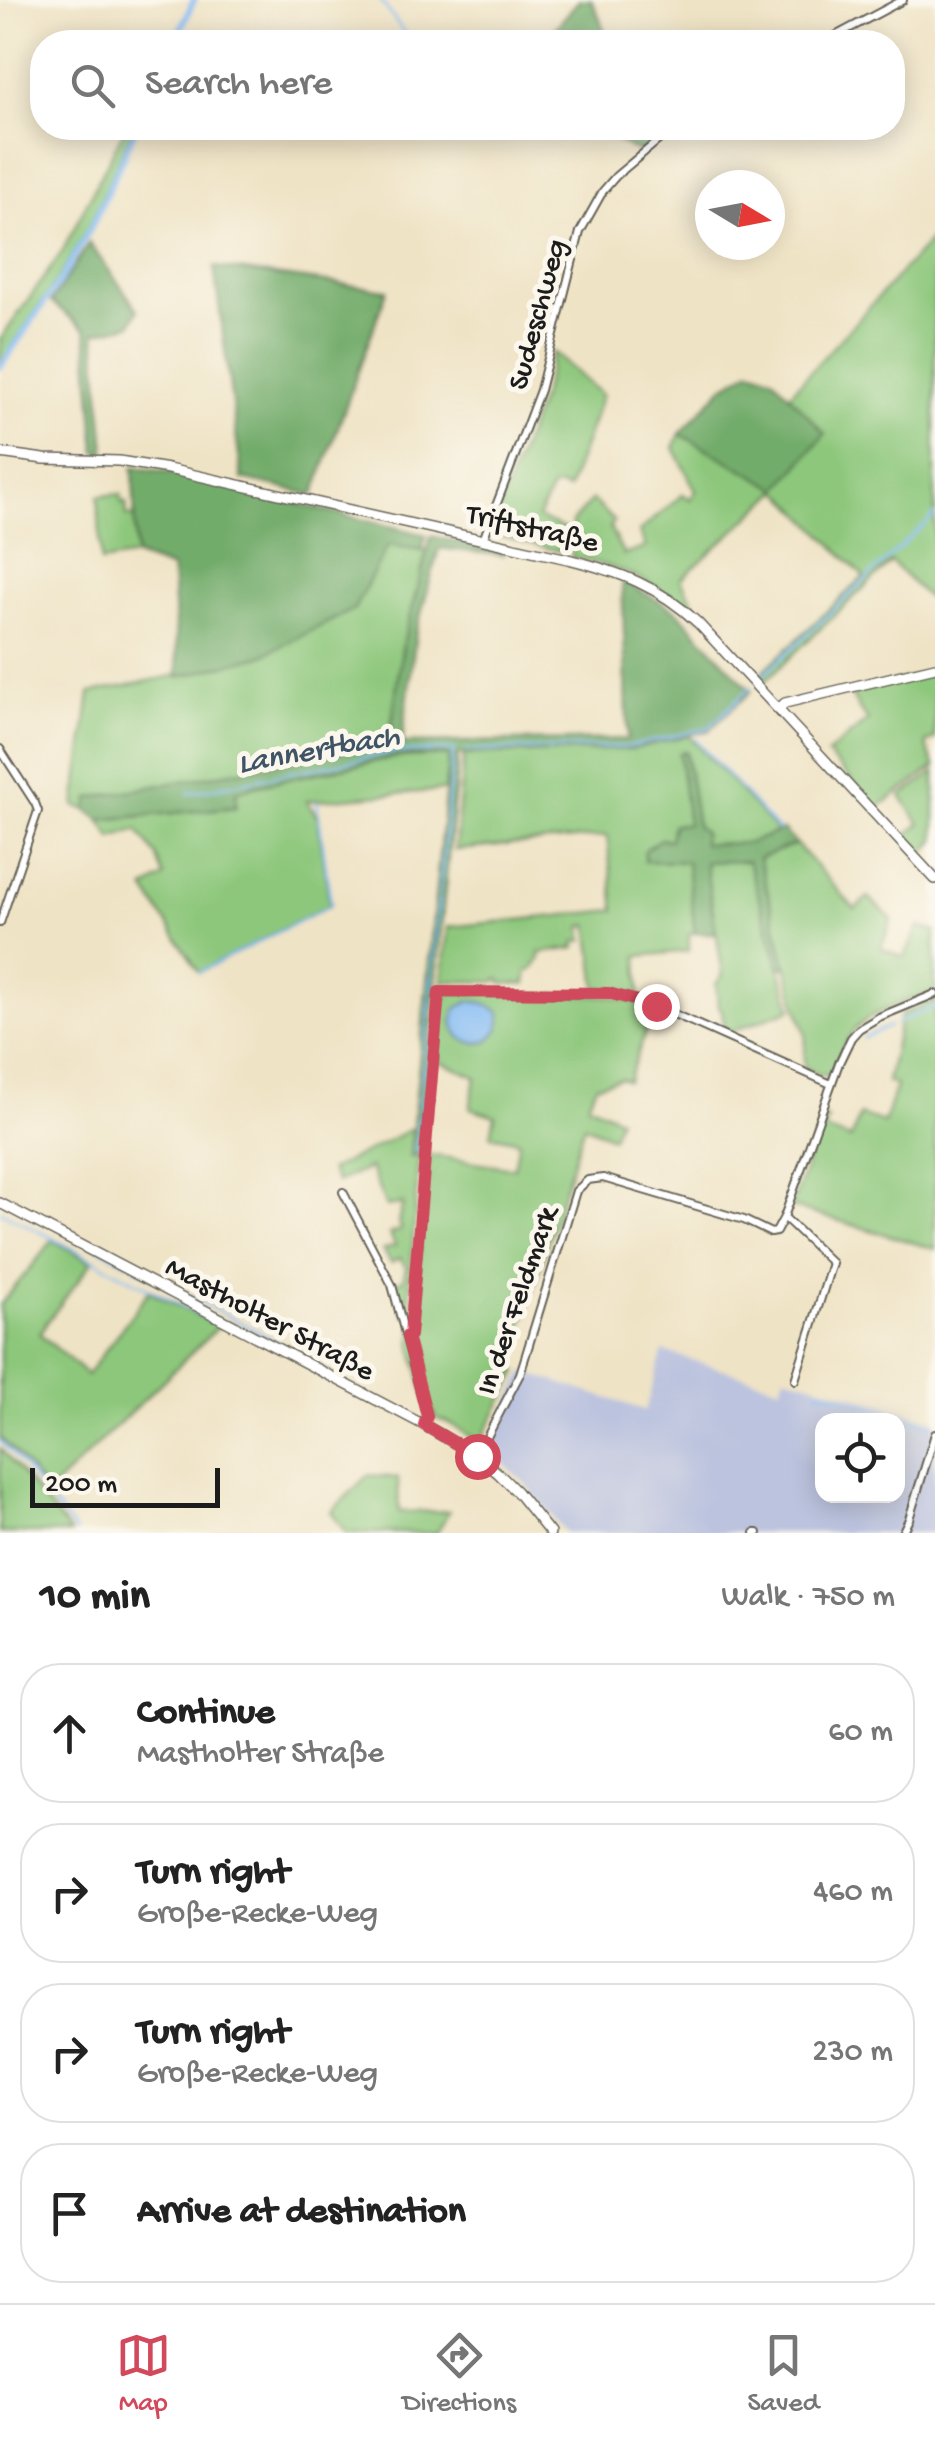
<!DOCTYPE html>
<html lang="en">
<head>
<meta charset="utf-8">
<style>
  body { margin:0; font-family:"Gochi Hand",sans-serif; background:#f2f2f2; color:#222 }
  .controls { position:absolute; right:30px; bottom:30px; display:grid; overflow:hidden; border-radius:20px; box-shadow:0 5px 25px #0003 }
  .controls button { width:90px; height:90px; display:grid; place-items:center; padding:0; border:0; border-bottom:2px solid #e0e0e0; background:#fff; color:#222; font:50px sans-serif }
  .compass { position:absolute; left:695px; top:170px; width:90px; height:90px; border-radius:50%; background:#fff; box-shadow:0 5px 25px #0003; rotate:100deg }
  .scale { position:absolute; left:30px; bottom:25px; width:190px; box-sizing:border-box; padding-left:10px; border:5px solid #1c1c1c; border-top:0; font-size:28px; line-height:35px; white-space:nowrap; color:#1c1c1c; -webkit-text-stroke:8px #fbf7ec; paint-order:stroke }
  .stop { position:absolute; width:30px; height:30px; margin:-22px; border:8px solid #d1495b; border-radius:50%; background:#fff }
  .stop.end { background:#d1495b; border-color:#fff; box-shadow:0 2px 10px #0008 }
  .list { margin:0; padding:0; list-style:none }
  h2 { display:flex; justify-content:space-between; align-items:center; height:130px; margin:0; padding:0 40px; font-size:42px }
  h2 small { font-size:32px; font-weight:400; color:#767676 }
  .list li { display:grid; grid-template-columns:65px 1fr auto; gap:30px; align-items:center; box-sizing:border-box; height:140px; margin:0 20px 20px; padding:0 20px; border:2px solid #e0e0e0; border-radius:40px }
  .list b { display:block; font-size:38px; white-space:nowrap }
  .list p { margin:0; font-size:32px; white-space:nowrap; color:#767676 }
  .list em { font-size:32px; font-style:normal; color:#767676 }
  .icon { flex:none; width:55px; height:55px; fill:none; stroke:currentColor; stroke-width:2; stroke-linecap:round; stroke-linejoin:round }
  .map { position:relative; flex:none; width:935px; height:1533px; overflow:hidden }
  .search { position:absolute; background:#fff; box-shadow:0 5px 25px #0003; left:30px; right:30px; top:30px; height:110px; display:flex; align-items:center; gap:25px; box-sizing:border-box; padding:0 35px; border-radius:40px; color:#767676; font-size:38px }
  .sheet { height:770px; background:#fff }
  nav { display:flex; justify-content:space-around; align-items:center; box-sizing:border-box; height:140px; border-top:2px solid #e0e0e0; background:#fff; font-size:28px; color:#767676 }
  nav a { display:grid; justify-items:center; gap:5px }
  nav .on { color:#d1495b }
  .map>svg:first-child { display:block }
</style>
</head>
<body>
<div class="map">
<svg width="935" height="1533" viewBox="0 0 935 1533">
  <rect width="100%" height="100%" fill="#fbf7ec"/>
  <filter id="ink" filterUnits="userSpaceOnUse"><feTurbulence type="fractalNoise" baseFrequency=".01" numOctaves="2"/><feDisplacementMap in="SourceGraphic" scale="20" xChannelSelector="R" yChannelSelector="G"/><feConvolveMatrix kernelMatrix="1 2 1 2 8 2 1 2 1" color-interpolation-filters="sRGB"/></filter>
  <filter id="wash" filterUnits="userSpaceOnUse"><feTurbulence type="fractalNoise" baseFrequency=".0048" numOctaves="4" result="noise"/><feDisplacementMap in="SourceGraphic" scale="40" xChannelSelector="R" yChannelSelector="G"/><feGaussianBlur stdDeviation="2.25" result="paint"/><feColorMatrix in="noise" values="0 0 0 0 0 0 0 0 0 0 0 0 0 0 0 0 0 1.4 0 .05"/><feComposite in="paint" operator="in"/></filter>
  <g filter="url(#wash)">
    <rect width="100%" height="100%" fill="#efe3c5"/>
    <path fill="#bcc3de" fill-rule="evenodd" d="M663,1351L781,1387L785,1375L935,1421V1533H566L524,1482L486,1448L524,1372L645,1410ZM822,1420H898V1496H822Z"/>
    <path fill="#8dc77b" stroke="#54724c" stroke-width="2.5" d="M125,128H133L91,223L61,275L0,364V340L62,252Z
      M933,237L935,240V605L891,562L764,682L757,677L864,577L779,490L681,579L702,619C657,584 628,569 572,557V522L592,500L614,521L610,528L624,555L646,547L639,532L683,494L690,499L696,491L674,448L680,434L778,488L824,434L789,395Z
      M553,352L602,395L568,490L561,487L552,488L538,518L567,530V549L564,552L493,535L490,531L543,392Z
      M121,494L122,503H126L127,516H135L136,556L101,562L98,496Z
      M388,544L427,550L403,643L389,743L91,798L87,810L75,806L90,693L178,675L179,677L261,656L354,609Z
      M935,672V739L927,742L926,746L935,767L877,808L827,754L868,720L859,709L850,692Z
      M688,735L778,832L749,843L702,845L697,827L686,752L680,753L688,824L645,861L687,862L695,933L689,934V951L638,956L640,996L597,988L589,925L582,926L583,941L575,942L576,948L540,953V959L533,970L528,971L526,984L501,983V980L497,979L496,982L442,981L448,927L615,910L607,836L455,850L464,754L631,749Z
      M449,755L445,790L307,801L318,817L330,905L199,972L145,889L164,877L156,855L137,830L112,838L100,820L236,807V792L253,786L397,757Z
      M935,772V841L921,856L904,837L920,824L901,796Z
      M796,844L855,909L868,897L892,919L881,948L904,958L919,927L935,931V991C911,1000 879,1008 860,1025C845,1037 839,1057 832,1075C822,1078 813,1071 804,1067L806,1034L797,1008L759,858Z
      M748,860L792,1009L726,1033L721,1008L718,1006L716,984L723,975L705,862Z
      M449,992L606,996L637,1002L647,1007L652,1014L628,1081L621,1078L596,1085L588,1104L619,1118L612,1137L584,1125L522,1327L513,1368L518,1371L480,1442L447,1422L434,1418L436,1414L429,1411L412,1346L426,1156L429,1155L514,1168L519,1141L491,1135L495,1116L470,1108L476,1077L435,1060L441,1001Z
      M935,1000V1249L791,1207L823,1117L828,1119L824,1130L851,1139L860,1115L884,1123L896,1085L887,1082L901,1015Z
      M413,1128L411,1156L419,1152L408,1312L404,1314L394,1283L403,1280L406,1267L400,1258L391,1263L383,1250L395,1246L390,1234L401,1230L398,1222L403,1204L386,1207L370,1168L336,1182L330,1170Z
      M53,1240L92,1262L39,1333L87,1375L149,1291L219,1326L48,1493L14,1451L0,1438V1305Z
      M0,1448L71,1533H0Z
      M368,1475L398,1478L399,1512L449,1511L437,1533H346L331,1512Z"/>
    <path fill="#72ac6b" stroke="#476444" stroke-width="2.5" d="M579,0H592L609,42H544Z
      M597,128H669L640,152L629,148Z
      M89,243L138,310L131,325L95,333L105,452H96L86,330L51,302Z
      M214,267L387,290L314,495L242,479Z
      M751,370L772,376L825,434L778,489L680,434L724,386Z
      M133,467L167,472L426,535L422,550L388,545L354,609L261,656L178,677L172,569L136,556Z
      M431,536L503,552V555L439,548L416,632L402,743L628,739L622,581L677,611L751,691L709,730L631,749L458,755L419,1152L410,1157L449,755L397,756L253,786L236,792V807L100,820L87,810L90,798L389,743L403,643Z
      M685,751L697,827L704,832L703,844L749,843L783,830L796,844L759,858L786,967L780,968L748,861L705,862L716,933H695L687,862L644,861L645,850L660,839L670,840L673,824H688L679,753Z"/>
    <path fill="#84bbf4" stroke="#506c88" stroke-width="2.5" d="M470,1001L484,1003L500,1012C506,1057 440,1050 456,1009Z"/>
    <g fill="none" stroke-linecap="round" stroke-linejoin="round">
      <path stroke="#84bbf4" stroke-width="2.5" d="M380,0L411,42
        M760,678L935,515
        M695,739L779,831
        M466,751L629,747L709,728L751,687
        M188,793L396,752L456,751
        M199,972L331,905L317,802
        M897,1023L935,1007
        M863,1038L890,1026
        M415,1152L453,751
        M0,1197L78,1237
        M0,1211L217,1324
        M83,1240L128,1264
        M134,1267L318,1363
        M818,1390L935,1426
        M0,1441L13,1454L77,1533"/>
      <path stroke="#84bbf4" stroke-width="6" d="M175,42L194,0
        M0,367L63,276L93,223L136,128"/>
    </g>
  </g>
  <g filter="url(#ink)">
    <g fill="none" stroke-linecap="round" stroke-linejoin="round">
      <g stroke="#666257" stroke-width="10">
        <path id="street" d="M824,42L903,0
          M483,540L540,390L580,232L603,191L616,176L673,128
          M0,749L35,803L38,811L0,923
          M343,1192L392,1285L427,1416L424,1425
          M784,1217L832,1263L795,1380
          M407,1336L410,1335L439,992L609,993L656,1006L831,1084
          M477,1456L520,1374L576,1191L588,1180L603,1178L744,1220L771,1233L776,1232L784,1217L839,1063L851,1038L859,1029L879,1017L935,994
          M755,1533H758
          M902,1533L909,1519L935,1434"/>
      </g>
      <g stroke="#666257" stroke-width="12">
        <path id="secondary" d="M0,453L44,459L119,461L168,469L568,559C620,572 659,586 698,623L935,879
          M778,709L785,703L935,667
          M0,1203L424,1425L477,1456L498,1473L517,1492L550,1533"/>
      </g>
      <use href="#street" stroke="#fff" stroke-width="6"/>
      <use href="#secondary" stroke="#fff" stroke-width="9"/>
    </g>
  </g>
  <g fill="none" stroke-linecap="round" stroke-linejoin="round" filter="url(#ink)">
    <path stroke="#d1495b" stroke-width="12" d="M477,1456L424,1425L427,1416L407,1336L410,1335L439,992L608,993L656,1006"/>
  </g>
  <g text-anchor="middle" stroke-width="10" stroke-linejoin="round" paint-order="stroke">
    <g font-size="30" fill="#1c1c1c" stroke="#fbf7ec">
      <text transform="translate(535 314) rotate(-75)" y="10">Sudeschweg</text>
      <text transform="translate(533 526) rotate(13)" y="10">Triftstraße</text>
      <text transform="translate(515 1300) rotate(-71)" y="10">In der Feldmark</text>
      <text transform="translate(271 1317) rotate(28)" y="10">Mastholter Straße</text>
    </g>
    <g font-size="32" font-style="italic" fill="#405468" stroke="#fbf7ec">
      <text transform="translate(318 747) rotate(-10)" y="11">Lannertbach</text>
    </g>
  </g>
</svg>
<div class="controls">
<button><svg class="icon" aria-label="locate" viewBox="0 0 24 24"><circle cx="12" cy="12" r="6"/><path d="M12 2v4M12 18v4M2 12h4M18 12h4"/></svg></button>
</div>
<svg class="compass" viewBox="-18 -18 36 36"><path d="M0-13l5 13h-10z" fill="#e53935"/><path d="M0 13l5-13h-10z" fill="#767676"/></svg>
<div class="scale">200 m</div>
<div class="stop" style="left:477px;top:1456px"></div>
<div class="stop end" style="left:656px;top:1006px"></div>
<div class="search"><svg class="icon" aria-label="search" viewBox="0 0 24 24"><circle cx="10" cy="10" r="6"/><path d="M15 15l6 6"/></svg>Search here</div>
</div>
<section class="sheet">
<h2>10 min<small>Walk · 750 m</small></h2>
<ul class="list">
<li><svg class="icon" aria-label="ahead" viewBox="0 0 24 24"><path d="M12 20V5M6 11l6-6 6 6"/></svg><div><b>Continue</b><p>Mastholter Straße</p></div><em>60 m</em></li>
<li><svg class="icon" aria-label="right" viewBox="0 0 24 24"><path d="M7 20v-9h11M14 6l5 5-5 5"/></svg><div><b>Turn right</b><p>Große-Recke-Weg</p></div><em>460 m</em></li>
<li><svg class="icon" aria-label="right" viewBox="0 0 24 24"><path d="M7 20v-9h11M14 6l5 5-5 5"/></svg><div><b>Turn right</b><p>Große-Recke-Weg</p></div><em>230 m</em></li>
<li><svg class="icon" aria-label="arrive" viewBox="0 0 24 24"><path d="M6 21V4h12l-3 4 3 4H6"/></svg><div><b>Arrive at destination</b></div></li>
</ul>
</section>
<nav>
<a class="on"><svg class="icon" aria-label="map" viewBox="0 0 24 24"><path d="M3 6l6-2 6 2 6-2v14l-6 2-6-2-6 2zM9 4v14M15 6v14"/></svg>Map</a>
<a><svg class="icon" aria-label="directions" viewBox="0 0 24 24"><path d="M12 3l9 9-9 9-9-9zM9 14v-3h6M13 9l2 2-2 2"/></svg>Directions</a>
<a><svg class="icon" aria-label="saved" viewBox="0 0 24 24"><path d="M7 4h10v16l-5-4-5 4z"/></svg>Saved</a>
</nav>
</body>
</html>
